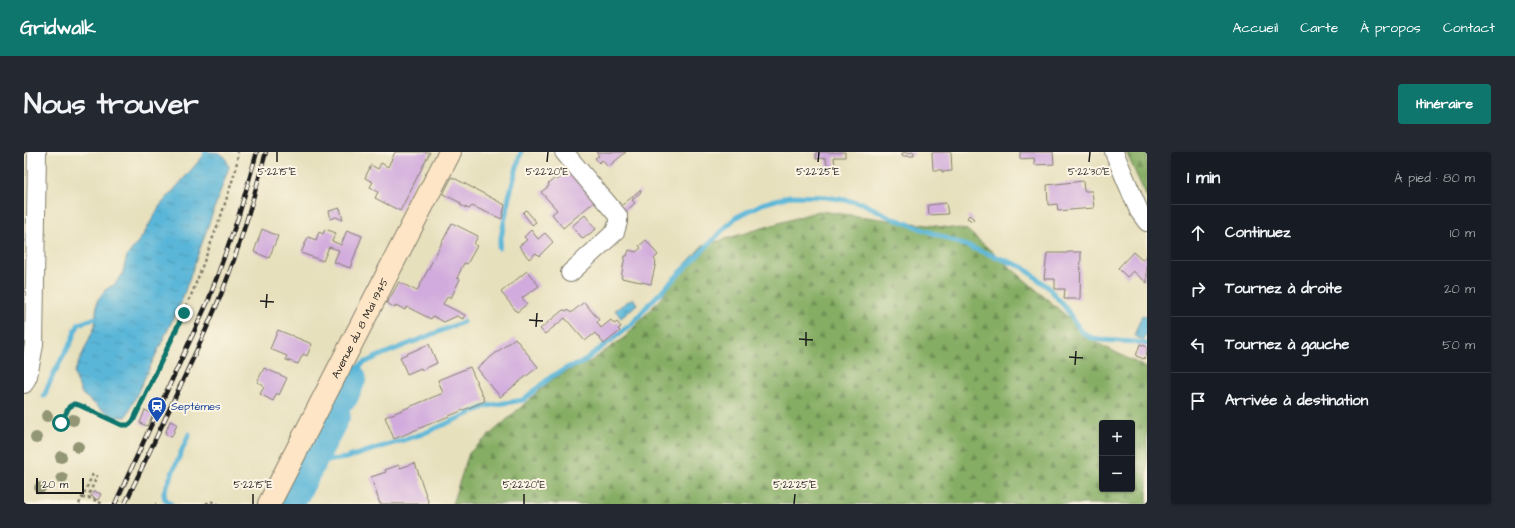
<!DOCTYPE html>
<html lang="fr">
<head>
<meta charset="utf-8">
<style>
  body { margin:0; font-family:"Architects Daughter",sans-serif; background:#242831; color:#f1f3f6 }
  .controls { position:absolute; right:12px; bottom:12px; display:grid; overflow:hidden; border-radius:4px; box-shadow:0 1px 3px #0004 }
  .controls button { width:36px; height:36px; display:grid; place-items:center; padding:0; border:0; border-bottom:1px solid #363941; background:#171b24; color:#f1f3f6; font:20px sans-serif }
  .scale { position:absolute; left:12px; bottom:10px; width:48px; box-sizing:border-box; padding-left:4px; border:2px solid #1c1c1c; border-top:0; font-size:11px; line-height:14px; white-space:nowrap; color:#1c1c1c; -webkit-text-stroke:3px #fcf5e5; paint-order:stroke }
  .stop { position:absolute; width:12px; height:12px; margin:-9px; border:3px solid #0f766e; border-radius:50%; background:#fff }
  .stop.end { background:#0f766e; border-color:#fff; box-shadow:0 1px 4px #0008 }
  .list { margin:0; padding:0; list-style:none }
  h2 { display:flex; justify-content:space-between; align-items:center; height:52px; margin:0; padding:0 16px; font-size:17px }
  h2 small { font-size:13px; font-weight:400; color:#9ea1a6 }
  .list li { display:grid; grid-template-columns:26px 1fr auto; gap:12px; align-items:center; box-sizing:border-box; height:56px; padding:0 16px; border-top:1px solid #363941 }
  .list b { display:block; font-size:15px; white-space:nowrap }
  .list em { font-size:13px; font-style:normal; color:#9ea1a6 }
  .icon { flex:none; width:22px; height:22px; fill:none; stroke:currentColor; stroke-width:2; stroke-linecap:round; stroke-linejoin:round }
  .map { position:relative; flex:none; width:1123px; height:352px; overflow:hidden; border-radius:4px }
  header { display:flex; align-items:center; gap:24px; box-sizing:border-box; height:56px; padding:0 20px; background:#0f766e; color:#fff }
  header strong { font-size:19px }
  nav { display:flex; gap:22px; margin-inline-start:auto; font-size:14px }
  .intro { display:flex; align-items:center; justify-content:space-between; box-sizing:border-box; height:96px; padding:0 24px }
  h1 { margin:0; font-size:28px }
  .button { padding:10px 18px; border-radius:4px; background:#0f766e; color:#fff; font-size:14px; font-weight:700 }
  main { display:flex; gap:24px; padding:0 24px }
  aside { flex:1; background:#171b24; border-radius:4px; box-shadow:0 1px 3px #0004 }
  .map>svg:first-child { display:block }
</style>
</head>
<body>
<header>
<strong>Gridwalk</strong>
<nav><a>Accueil</a><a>Carte</a><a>À propos</a><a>Contact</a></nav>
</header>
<div class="intro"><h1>Nous trouver</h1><a class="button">Itinéraire</a></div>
<main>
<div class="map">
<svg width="1123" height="352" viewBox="0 0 1123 352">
  <defs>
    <pattern id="forest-firs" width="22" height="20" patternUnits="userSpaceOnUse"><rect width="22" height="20" fill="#85ad64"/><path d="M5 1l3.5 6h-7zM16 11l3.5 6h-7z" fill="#6c8c52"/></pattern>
    <pattern id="water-ripples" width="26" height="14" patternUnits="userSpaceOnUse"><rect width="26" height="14" fill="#5ab6d8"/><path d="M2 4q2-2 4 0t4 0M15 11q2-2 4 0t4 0" fill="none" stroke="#4a93ae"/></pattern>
  </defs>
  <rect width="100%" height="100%" fill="#fcf5e5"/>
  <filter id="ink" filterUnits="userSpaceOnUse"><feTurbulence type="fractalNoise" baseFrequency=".025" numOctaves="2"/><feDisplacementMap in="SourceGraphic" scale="8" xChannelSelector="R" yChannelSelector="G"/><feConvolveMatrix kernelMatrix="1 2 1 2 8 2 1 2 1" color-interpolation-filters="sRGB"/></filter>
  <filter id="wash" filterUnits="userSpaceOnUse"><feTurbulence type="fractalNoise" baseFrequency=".012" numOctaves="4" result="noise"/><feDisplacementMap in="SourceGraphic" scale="16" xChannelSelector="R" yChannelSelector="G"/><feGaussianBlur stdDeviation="0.9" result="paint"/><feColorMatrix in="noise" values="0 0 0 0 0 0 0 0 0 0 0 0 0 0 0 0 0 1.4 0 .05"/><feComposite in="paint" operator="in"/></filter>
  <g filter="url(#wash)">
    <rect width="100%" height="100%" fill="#e7e0bd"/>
    <path fill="url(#forest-firs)" stroke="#506440" fill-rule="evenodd" d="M1102,0H1123V46Z
      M795,59L943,78L1075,192L1123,216V352H428L445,301L531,225L567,209L601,185L637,146L651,124L678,94ZM1078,271H1108V337H1078Z"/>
    <path fill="url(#water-ripples)" stroke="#3b697a" d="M187,0L195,1L201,5L205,15L157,150L102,265H92L77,257L58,242L50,221L71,174L73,149L81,138L91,132L98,123L103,104L120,82L135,55L181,2Z
      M609,146L613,152L597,166L591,158Z
      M1118,163L1123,165V180L1120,188L1110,184Z"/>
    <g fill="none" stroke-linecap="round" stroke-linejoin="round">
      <path stroke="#5ab6d8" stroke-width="5" d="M181,2L183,0
        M475,96L485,45L497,0
        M333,216L340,211L357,203L439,170
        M20,244L29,223L48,188L51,179L55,172L71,166
        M284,316L308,308L322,306L398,282L463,254L499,248L527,225L545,215L556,212L609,171L624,153L711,66L738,52L766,44L803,45L838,51L866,65L999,115L1024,135L1041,155L1056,178L1065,185L1077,188L1112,190L1123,192
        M147,352C141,349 140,347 140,340L165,282"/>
      <path stroke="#5ab6d8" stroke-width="29" d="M320,244L328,226
        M266,352L312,263"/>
    </g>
    <g id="blocks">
      <path fill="#d1abdd" d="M371,0H406L376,59L351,46L354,40L346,35L349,30L341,26L347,13L354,17L357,11L364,15Z
        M572,0H602L584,15L578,8L575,11L571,6L575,4Z
        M792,0H821V5H810L811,15L803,16L802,6L792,7Z
        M890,0V4H878V1Z
        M908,0H927L928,19L918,20V18H909Z
        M996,0H1029L1030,12L1011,13L1010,6L996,7Z
        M548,16L571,49L539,76L528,62L533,58L517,40L525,34L524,32L531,26L533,28Z
        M428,25L481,53L478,67L448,54L445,57L436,53L437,51L419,42Z
        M1059,29L1060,39H1068L1070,56L1034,59L1033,52L1024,53L1023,33Z
        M616,38L617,40L608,48L611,51L600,61L596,55Z
        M922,51L924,62L905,63L904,53Z
        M316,56L319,68L312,65L307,67L305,59Z
        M502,58L512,70L508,73L499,61Z
        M561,63L572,77L559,87L548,74Z
        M945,63L950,67L948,69L943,66Z
        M428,71L454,84L450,92L453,94L443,112L440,111L433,126L436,127L427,146L424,144L419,152L441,163L439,167L433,164L420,170L409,164L407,167L383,155L381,158L372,153L371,156L363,151L375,130L393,139Z
        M238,77L254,84L245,106L230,100Z
        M301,77L312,81L308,89L317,93L323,78L338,84L326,116L310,110L315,98L305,95L299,109L277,101L284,85L292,88L295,80L299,82Z
        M507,78L514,87L521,81L529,90L515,104L512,101L505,107L495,94L503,88L500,85Z
        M622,88L634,103L630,107L632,110L627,132L597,126L601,104H603L605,98L612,100L617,96L615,94Z
        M1044,100H1057L1056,147H1040L1041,137H1031V127H1020L1023,101H1043Z
        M1109,100L1118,108L1123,103V131L1109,119L1103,125L1094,116Z
        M503,119L515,134L498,146L503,152L493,160L477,140Z
        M560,150L575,168L573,170L577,176L587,168L590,172L593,170L597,175L594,177L596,179L580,192L571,181L561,189L541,166L521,182L516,177L539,158L545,159L547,161Z
        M254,178L288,192L283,204L279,202L274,212L262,208L263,204L246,197Z
        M491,186L514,215L476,245L453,216Z
        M405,192L413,211L398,218L397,216L383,222L376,205Z
        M1116,192L1123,195V200L1120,207L1112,204Z
        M446,215L461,249L370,287L361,265L419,241L414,228Z
        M240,216L263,226L255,243L253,241L249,249L236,242L240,235L238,234L239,233L233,230Z
        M121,258L129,262L123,274L116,271Z
        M146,269L153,272L148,285L141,282Z
        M391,311L405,352H356L347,325L362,320L361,318L375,313L376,316Z
        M70,339L77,342L74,348L67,344Z"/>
    </g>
  </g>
  <g filter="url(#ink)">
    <use href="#blocks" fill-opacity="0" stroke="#827e6c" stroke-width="1"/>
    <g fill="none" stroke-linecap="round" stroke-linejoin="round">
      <g stroke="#827e6c" stroke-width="20">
        <path id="street" d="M540,0L594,64V70L591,80L546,121
          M1090,0L1115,59L1123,70
          M0,232L4,224L10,193L13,0"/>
      </g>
      <g stroke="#827e6c" stroke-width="24">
        <g id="secondary">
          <path id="s1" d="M245,352L426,0"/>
        </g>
      </g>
      <path stroke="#827e6c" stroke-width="2.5" stroke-dasharray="3 3" stroke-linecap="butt" d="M36,278C37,268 42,257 50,252L55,253L98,273H105L109,269L169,139L197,64L212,17L214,0
        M58,346H70V347
        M55,352L69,322L73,324L64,345
        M131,352H132
        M182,352L186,349L194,352"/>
      <use href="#street" stroke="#fff" stroke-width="18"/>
      <use href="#secondary" stroke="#fde5c5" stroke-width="22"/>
      <g stroke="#1c1c1c" stroke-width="4.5">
        <path id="rail" d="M91,352L185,147L214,66L233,0
          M101,352C132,285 165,218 194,150C214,102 228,51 242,0"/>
      </g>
      <use href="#rail" stroke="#fcf5e5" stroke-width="3" stroke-dasharray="9" stroke-linecap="butt"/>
      <path stroke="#827e6c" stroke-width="2.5" stroke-dasharray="3 3" stroke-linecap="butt" d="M64,345L79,352"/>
    </g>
    <g fill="#929675">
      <circle cx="23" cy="264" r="6"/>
      <circle cx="49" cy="268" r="6"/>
      <circle cx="12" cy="286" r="6"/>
      <circle cx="54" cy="295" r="6"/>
      <circle cx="37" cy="305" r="6"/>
      <circle cx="38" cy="326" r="6"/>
      <circle cx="16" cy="336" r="6"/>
    </g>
  </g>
  <g fill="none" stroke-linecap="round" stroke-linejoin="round" filter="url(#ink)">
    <path stroke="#0f766e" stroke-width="5" d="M37,271L45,255L50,252L55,253L98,273H105L109,269L160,161"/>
  </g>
  <path fill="none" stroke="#1c1c1c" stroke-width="1.5" d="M253,10V0M523,10L524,0M794,10L795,0M1065,10L1066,0M236,149L250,150M242,156L243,142M505,168L519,169M512,175L513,161M775,187L789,188M782,194V180M1045,205L1059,206M1051,213L1052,199M229,352V342M500,352V342M770,352L771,342"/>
  <defs>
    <g id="station-pin" transform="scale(1)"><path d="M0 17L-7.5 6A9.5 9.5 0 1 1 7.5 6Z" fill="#1a4fb4" stroke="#fcf5e5"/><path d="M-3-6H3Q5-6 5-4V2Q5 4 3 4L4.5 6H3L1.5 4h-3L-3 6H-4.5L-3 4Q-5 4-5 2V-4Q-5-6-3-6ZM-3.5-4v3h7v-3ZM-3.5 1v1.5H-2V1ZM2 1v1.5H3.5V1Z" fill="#fff"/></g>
  </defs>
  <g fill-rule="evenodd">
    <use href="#station-pin" x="133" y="254"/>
  </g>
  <g text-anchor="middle" stroke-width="4" stroke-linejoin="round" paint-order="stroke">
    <g font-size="11" fill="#1c1c1c" stroke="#fcf5e5">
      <text dy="4" stroke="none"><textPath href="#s1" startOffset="198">Avenue du 8 Mai 1945</textPath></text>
    </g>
    <g font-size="11" fill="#164399" stroke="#fcf5e5" text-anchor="start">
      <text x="147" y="258">Septèmes</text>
    </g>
  </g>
  <g font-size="10" text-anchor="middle" fill="#1c1c1c" stroke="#fcf5e5" stroke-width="4" stroke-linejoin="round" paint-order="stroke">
    <text x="253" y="23">5°22'15"E</text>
    <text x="523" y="23">5°22'20"E</text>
    <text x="794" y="23">5°22'25"E</text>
    <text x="1065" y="23">5°22'30"E</text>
    <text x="229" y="336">5°22'15"E</text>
    <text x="500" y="336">5°22'20"E</text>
    <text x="771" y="336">5°22'25"E</text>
  </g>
</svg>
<div class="controls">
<button>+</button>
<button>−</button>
</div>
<div class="scale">20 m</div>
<div class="stop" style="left:37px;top:271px"></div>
<div class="stop end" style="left:160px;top:161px"></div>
</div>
<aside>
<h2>1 min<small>À pied · 80 m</small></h2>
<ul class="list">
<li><svg class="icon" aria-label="ahead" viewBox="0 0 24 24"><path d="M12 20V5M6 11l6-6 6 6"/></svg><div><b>Continuez</b></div><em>10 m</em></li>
<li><svg class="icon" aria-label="right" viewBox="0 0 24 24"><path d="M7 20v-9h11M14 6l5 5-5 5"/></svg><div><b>Tournez à droite</b></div><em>20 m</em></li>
<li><svg class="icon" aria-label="left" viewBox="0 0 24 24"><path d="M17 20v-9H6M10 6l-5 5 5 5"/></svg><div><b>Tournez à gauche</b></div><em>50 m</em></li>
<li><svg class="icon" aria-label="arrive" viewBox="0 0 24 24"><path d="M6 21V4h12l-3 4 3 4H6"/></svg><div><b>Arrivée à destination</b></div></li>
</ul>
</aside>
</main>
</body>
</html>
